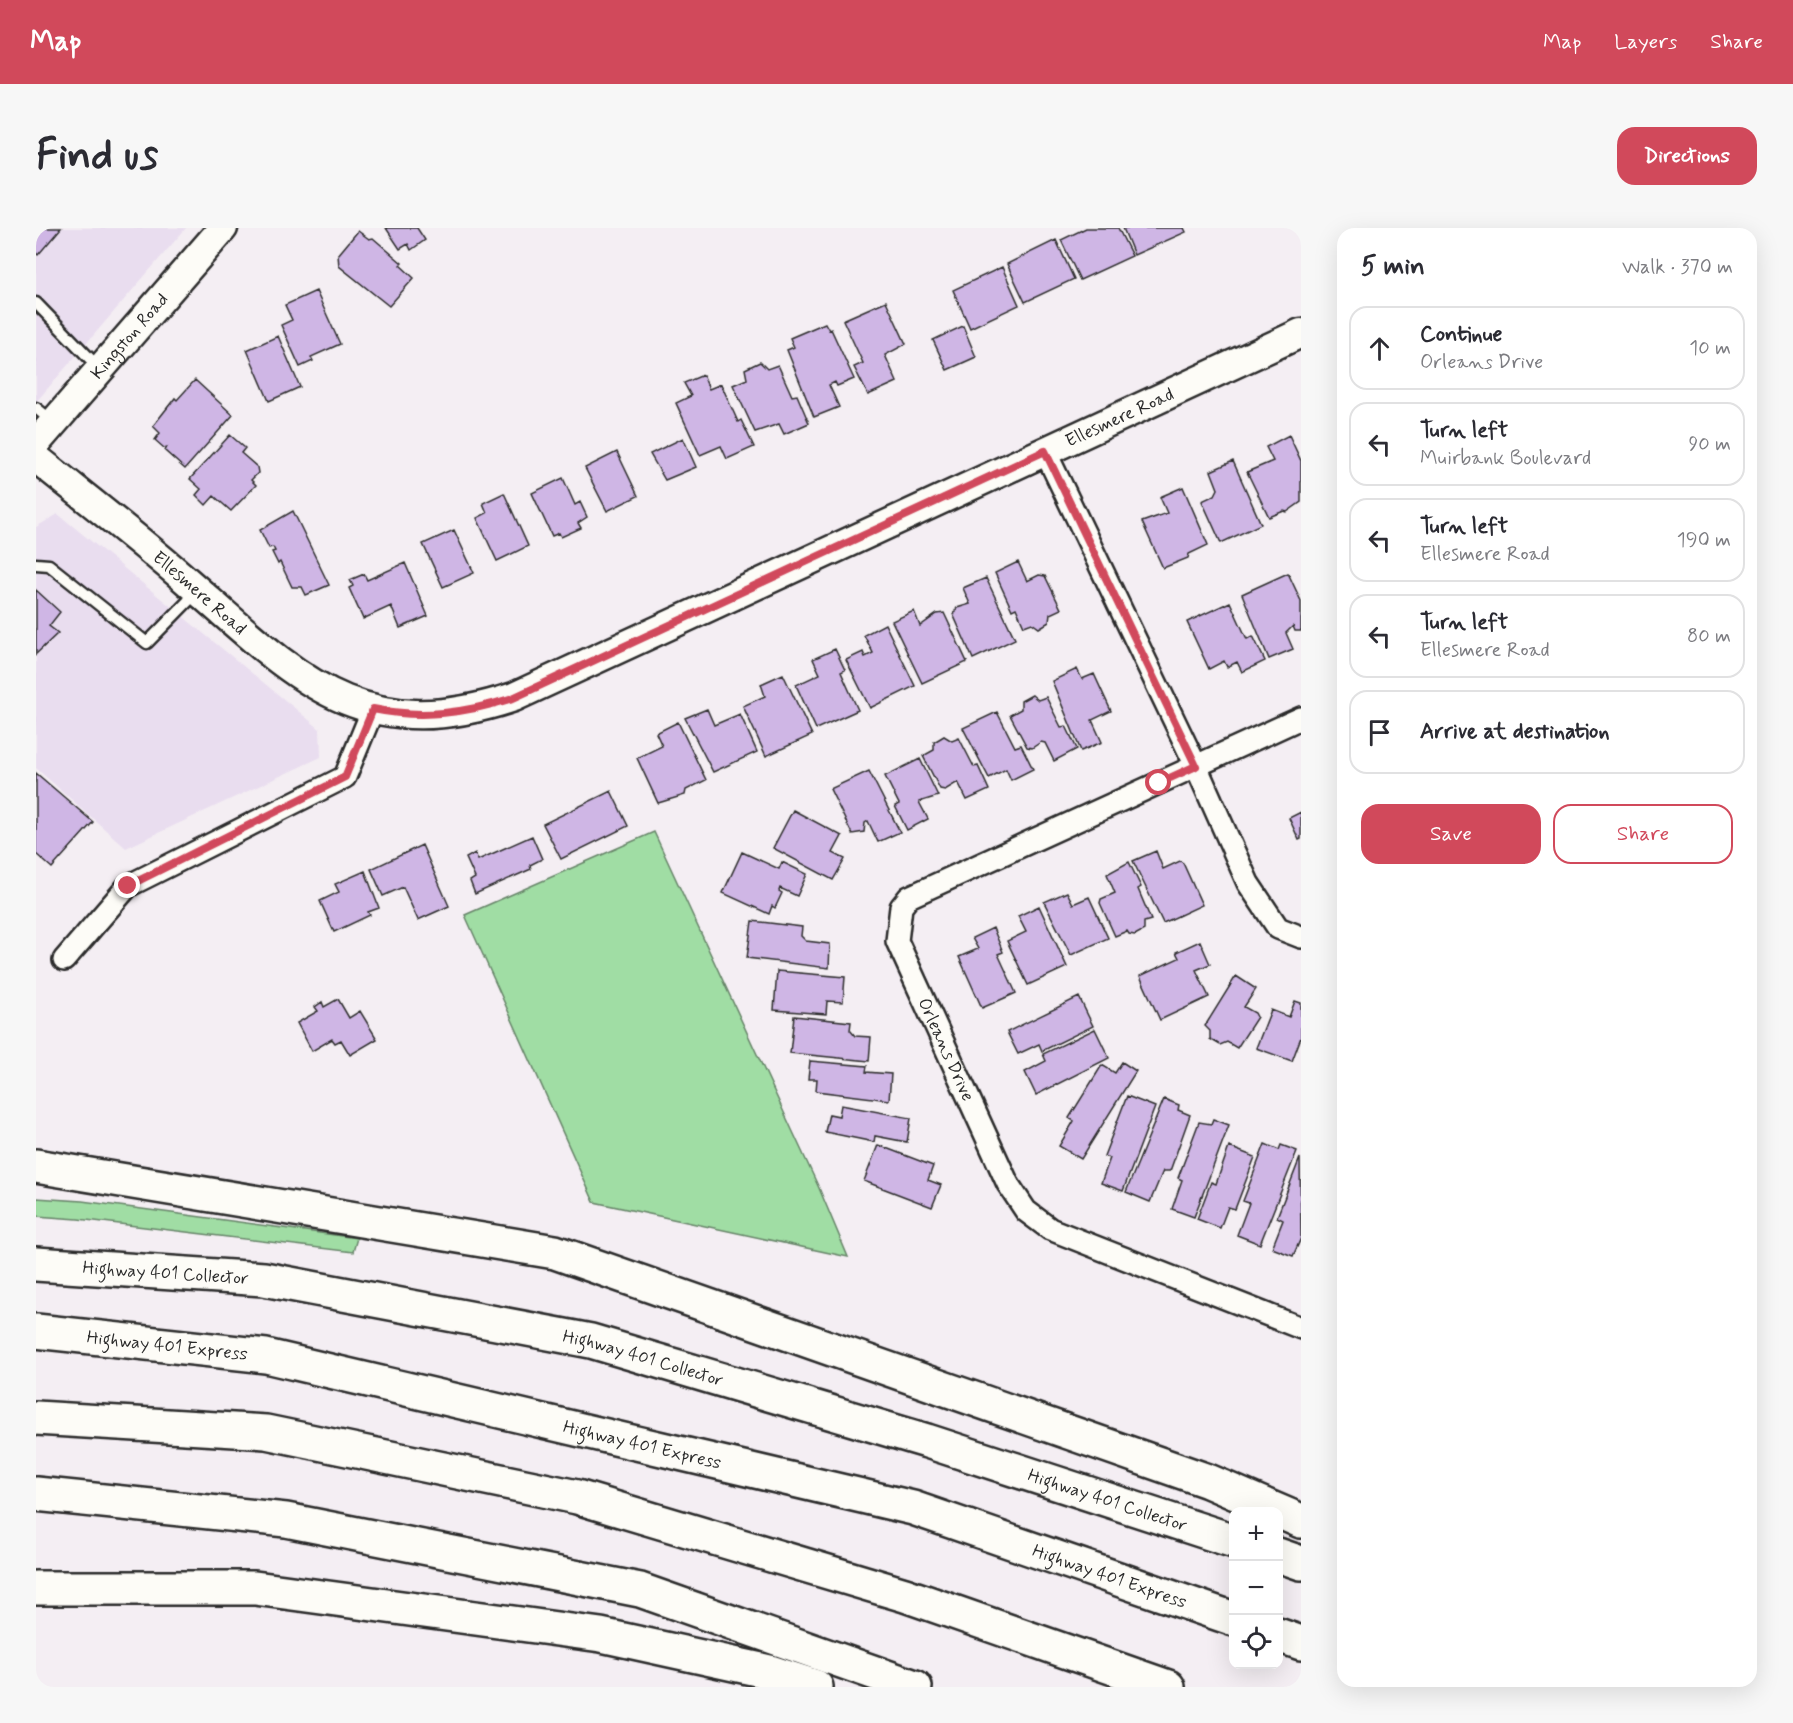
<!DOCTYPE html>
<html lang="en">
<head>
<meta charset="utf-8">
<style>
  body { margin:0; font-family:Mynerve,sans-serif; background:#f7f7f7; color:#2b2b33 }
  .controls { position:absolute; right:18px; bottom:18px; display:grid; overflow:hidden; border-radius:12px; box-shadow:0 6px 24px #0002 }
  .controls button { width:54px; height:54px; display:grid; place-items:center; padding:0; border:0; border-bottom:2px solid #e1e1e2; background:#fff; color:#2b2b33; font:30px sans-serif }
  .stop { position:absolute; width:18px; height:18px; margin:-14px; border:4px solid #d1495b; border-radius:50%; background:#fff }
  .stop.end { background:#d1495b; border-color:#fff; box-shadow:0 2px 6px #0008 }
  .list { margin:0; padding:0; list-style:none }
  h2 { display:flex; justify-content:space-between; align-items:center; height:78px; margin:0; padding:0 24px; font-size:26px }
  h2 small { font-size:20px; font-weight:400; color:#7c7c81 }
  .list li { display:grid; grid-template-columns:39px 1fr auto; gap:18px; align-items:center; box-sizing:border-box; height:84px; margin:0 12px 12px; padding:0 12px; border:2px solid #e1e1e2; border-radius:18px }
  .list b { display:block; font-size:22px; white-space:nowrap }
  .list p { margin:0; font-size:20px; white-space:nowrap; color:#7c7c81 }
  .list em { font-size:20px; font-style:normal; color:#7c7c81 }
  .actions { display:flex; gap:12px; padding:18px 24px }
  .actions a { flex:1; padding:14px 0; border:2px solid #d1495b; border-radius:18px; text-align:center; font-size:21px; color:#d1495b }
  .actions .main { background:#d1495b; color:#fff }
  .icon { flex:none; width:33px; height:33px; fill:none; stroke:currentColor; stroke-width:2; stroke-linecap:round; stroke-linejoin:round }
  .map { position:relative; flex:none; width:1265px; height:1459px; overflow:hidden; border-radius:18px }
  header { display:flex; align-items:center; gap:36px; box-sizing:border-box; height:84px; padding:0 30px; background:#d1495b; color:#fff }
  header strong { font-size:28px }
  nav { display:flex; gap:33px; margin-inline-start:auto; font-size:21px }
  .intro { display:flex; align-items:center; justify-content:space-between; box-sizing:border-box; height:144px; padding:0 36px }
  h1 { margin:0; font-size:42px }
  .button { padding:15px 27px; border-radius:18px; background:#d1495b; color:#fff; font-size:21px; font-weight:700 }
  main { display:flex; gap:36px; padding:0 36px }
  aside { flex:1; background:#fff; border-radius:18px; box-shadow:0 6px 24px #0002 }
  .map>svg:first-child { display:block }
</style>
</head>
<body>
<header>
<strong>Map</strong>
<nav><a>Map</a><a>Layers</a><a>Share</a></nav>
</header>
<div class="intro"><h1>Find us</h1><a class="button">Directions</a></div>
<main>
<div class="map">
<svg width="1265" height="1459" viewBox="0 0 1265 1459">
  <rect width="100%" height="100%" fill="#f4eef3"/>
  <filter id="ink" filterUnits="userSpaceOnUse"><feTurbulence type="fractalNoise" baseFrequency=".0167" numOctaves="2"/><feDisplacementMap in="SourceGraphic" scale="12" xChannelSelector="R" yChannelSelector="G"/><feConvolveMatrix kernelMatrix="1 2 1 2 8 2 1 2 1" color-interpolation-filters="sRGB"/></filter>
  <g filter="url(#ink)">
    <path fill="#e9ddef" d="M0,0H150L0,174Z
      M22,286L284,501L285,529L90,620L0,540V299Z"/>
    <path fill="#a0dda4" stroke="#668468" stroke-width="1.5" d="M618,604L783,960L812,1029L558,974L429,687Z
      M0,970L46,973L321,1010L317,1024L42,991L0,988Z"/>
    <path fill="#cfb6e5" stroke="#2b2b2b" stroke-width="1.5" d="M0,0H25L2,27L0,25Z
      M350,0H381L389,12L375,22L372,16L364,21Z
      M1050,0H1082L1096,28L1044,52L1025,12Z
      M1087,0H1148L1150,4L1098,27Z
      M322,3L333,11L337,10L366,35L364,37L378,50L353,78L303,38L302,27Z
      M1020,12L1038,51L989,74L971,36Z
      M966,39L983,77L934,100L917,62Z
      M280,63L304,116L275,129L277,133L264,139L245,97L256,92L249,77Z
      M850,73L870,116L849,127L861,154L832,167L818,139L827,135L807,92Z
      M789,95L793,102L795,101L818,151L801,158L799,154L793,157L803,179L778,189L751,122L758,119L754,110Z
      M927,98L940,129L911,142L897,112Z
      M242,108L264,159L233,173L211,122Z
      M724,134L731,141L742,137L756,168L761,167L773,195L748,206L743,196L719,204L697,157L711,151L709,141Z
      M667,147L673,161L685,156L702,194L705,192L718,219L691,231L685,218L664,227L640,175L655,168L648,155Z
      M159,152L197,187L149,241L129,223L131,219L128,220L119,212L124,205L117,198L139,170L141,172Z
      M194,207L209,220L205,225L221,239L222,245L215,252L220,257L195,283L178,268L170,277L160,267L165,261L154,251Z
      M1253,207L1265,233V274L1251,284L1248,283L1233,289L1211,244L1237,233L1230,219Z
      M647,210L660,239L629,252L614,226Z
      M581,224L602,268L571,283L549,240Z
      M1197,233L1225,296L1185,315L1166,273L1179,267L1182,261L1175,243Z
      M527,250L539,277L544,274L551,289L542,295L545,300L525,309L523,305L516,308L496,265Z
      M1147,259L1172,317L1153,326L1152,330L1127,340L1106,294L1131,285L1124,269Z
      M468,265L492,318L461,333L441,290L451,285L447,275Z
      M257,283L293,357L270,367L266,359H256L244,334L242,336L236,324L239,323L237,319L233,320L224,302Z
      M418,302L438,345L407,359L387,316Z
      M982,334L991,353L1003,347L1009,348L1025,381L1014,386L1013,394L1003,400L996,395L988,398L980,380L976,382L959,345Z
      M369,335L392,388L364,400L355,378L327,391L313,360L317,358L314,352L328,346L331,352Z
      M1252,345L1265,373V403H1259L1257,398L1250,405L1257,421L1233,431L1206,366Z
      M950,350L979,411L937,431L917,386L921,380L934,376L927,360Z
      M0,362L24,384L13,398L22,405L0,426Z
      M1194,374L1211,411L1217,408L1229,433L1206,444L1201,434L1191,439L1188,433L1173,441L1151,394Z
      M878,383L884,398L901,386L908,385L931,434L886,455L856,393Z
      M849,396L879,458L834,480L810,432L827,424L829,429L837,425L828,407Z
      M799,421L809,442L805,444L822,482L780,501L760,457L784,446L777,431Z
      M1041,441L1046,451L1058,446L1075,483L1056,492L1066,514L1045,523L1016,453Z
      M747,446L776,507L730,528L707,478L729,468L725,456Z
      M996,467L1002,472L1010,469L1025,499L1030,498L1041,521L1018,533L1009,515L1005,514L996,520L991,519L974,487L985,481V473Z
      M671,481L678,497L704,486L721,524L677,544L649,490Z
      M961,484L979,519L985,517L997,541L975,552L970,541L953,550L927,500Z
      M642,494L670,552L650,562L649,567L622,575L601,530L626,518L620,505Z
      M908,508L916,513L923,510L938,539L942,538L953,562L931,572L922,554L909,562L904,561L887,528L898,522V514Z
      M884,531L902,568L883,574L892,591L871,602L859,578L863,576L849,548Z
      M833,543L864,604L842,614L832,593L829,595L828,604L816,606L794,561Z
      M0,545L57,594L16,640L0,626Z
      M575,563L592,598L525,631L507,596Z
      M757,582L806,608L797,625L809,631L797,652L737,620Z
      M1265,584V611L1263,612L1253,590Z
      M496,608L506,631L494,637L495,641L439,666L434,653L439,650L430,630L439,625L442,632Z
      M386,617L413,678L382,692L367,659L347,668L335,641Z
      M1120,623L1127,641L1144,633L1147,635L1166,677L1127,695L1097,633Z
      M706,624L743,641L746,634L771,646L761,668L744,660L743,663L746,665L739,680L736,678L733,686L687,665Z
      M1093,634L1105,659L1102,661L1115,692L1108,694V702L1099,707L1093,706L1091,703L1079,708L1064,675L1065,671L1079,665L1071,646Z
      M329,643L343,680L332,684L334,687L298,704L284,673L303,664L299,656Z
      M1031,664L1037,676L1053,669L1072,710L1035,727L1008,674Z
      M1003,678L1031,739L992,757L971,713L990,704L982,688Z
      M716,693L766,699L765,708L770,713L794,716L793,740L711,730Z
      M957,700L967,724L962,726L980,765L946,780L923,729L942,721L936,710Z
      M1164,713L1174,736L1160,742L1173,769L1124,792L1104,748L1143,730L1140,724Z
      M741,743L809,749L807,774L791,773L790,786L738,782Z
      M1200,748L1220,761L1208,779L1219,785L1221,789L1201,820L1191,814L1184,817L1174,811V803L1169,798Z
      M1043,769L1057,798L1006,823L1003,816L982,826L971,804Z
      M302,771L313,790L324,783L341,811L314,827L305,812L299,815L296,811L276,823L261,795L282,783L279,779L286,774L288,779Z
      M1259,773L1265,775V809L1256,833L1220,820L1235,782L1253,789Z
      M758,788L815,794L814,802L819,808L835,809L833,833L754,825Z
      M1059,801L1073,830L1000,867L989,844L1010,833L1007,826Z
      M774,833L831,838L830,844L855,846L853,872L780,863L781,851H772Z
      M1086,834L1100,843L1045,931L1023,918L1038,893L1033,890L1066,837L1079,845Z
      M1091,868L1119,879L1087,963L1065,955L1074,930L1068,928Z
      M1128,871L1143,877L1142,882L1154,887L1134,943H1127L1114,974L1090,964Z
      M805,877L875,890L871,914L839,908L838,914L789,904L793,886L803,888Z
      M1177,891L1193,897L1158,989L1136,981L1146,952L1142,950L1163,894L1175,896Z
      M1229,916L1243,922L1245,917L1261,923L1224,1016L1201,1007L1213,975L1207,973Z
      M842,917L897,938L892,952L905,957L896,979L828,953Z
      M1193,919L1219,929L1199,981L1192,979L1184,1000L1161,991L1175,954L1180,956Z
      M1264,930L1265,1010L1257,1028L1236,1020L1247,992L1241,989Z"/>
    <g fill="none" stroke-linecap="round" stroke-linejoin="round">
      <g stroke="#2b2b2b" stroke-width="15">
        <path id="lane" d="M0,75L63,140
          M0,180L16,193
          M0,336L13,337L111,415L162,363"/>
      </g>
      <g stroke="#2b2b2b" stroke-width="26">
        <g id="street">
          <path d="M1009,223L1160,538L1212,655L1242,700L1265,709"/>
          <path id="s1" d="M1265,490L873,669L865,679L861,713L972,956L990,983L1014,1001L1265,1100"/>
          <path d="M28,732L92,658L309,549L337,481"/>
        </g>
      </g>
      <g stroke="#2b2b2b" stroke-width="33">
        <g id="secondary">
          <path id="s2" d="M0,215L187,0"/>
          <path id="s3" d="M0,230C51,271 103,311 152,354C260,448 323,521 478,469L1265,105"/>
        </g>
      </g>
      <g stroke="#2b2b2b" stroke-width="38">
        <g id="highway">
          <path d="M0,938L519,1024L1172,1253L1265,1293"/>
          <path id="s4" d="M0,1036L228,1051L555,1113L891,1213L1198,1313"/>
          <path id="s5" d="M0,1103L230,1128L877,1280L1198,1391"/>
          <path d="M0,1190L230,1204L541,1269L869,1367L1132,1459"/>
          <path d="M0,1266L250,1292L604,1362L879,1459"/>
          <path d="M1242,1327L1265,1335"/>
          <path d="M0,1360H219L565,1407L734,1444L780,1459"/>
          <path d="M1242,1407L1265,1415"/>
        </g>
      </g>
      <use href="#lane" stroke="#fdfcf7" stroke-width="10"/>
      <use href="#street" stroke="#fdfcf7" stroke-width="21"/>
      <use href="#secondary" stroke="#fdfcf7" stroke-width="28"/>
      <use href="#highway" stroke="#fdfcf7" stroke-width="33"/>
    </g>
  </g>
  <g fill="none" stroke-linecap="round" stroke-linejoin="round" filter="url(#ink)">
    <path stroke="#d1495b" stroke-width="8" d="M92,658L309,549L337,481C386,491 430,485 477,470L1009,223L1160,538L1123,555"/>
  </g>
  <g text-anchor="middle" stroke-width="4.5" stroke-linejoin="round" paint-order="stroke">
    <g font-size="18" fill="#2b2b2b" stroke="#fdfcf7">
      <text dy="6" stroke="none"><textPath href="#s2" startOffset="142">Kingston Road</textPath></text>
      <text dy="6" stroke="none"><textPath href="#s3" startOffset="1233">Ellesmere Road</textPath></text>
      <text dy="6" stroke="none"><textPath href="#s3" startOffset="212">Ellesmere Road</textPath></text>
      <text dy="6" stroke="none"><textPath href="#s1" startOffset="597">Orleans Drive</textPath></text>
      <text dy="6" stroke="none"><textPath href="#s4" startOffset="130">Highway 401 Collector</textPath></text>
      <text dy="6" stroke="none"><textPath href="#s5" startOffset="132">Highway 401 Express</textPath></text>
      <text dy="6" stroke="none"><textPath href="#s4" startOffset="616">Highway 401 Collector</textPath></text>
      <text dy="6" stroke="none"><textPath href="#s5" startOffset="618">Highway 401 Express</textPath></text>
      <text dy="6" stroke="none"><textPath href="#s4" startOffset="1102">Highway 401 Collector</textPath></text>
      <text dy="6" stroke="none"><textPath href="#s5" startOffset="1104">Highway 401 Express</textPath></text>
    </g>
  </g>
</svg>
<div class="controls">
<button>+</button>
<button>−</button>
<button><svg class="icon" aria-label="locate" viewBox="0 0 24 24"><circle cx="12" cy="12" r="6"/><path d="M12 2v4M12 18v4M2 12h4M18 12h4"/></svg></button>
</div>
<div class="stop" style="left:1123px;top:555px"></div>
<div class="stop end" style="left:92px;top:658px"></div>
</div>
<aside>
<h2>5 min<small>Walk · 370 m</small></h2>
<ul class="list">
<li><svg class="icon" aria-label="ahead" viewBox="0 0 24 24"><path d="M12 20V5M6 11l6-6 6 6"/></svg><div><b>Continue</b><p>Orleans Drive</p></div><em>10 m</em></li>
<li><svg class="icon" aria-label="left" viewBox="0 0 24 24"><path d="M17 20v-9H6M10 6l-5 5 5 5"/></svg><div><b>Turn left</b><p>Muirbank Boulevard</p></div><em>90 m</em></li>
<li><svg class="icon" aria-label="left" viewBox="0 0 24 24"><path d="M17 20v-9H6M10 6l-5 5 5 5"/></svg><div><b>Turn left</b><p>Ellesmere Road</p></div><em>190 m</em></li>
<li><svg class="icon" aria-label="left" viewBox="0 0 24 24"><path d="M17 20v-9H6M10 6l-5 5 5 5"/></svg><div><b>Turn left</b><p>Ellesmere Road</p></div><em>80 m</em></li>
<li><svg class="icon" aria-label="arrive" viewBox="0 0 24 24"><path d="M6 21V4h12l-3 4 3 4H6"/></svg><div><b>Arrive at destination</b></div></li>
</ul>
<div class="actions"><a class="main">Save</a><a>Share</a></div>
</aside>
</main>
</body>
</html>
